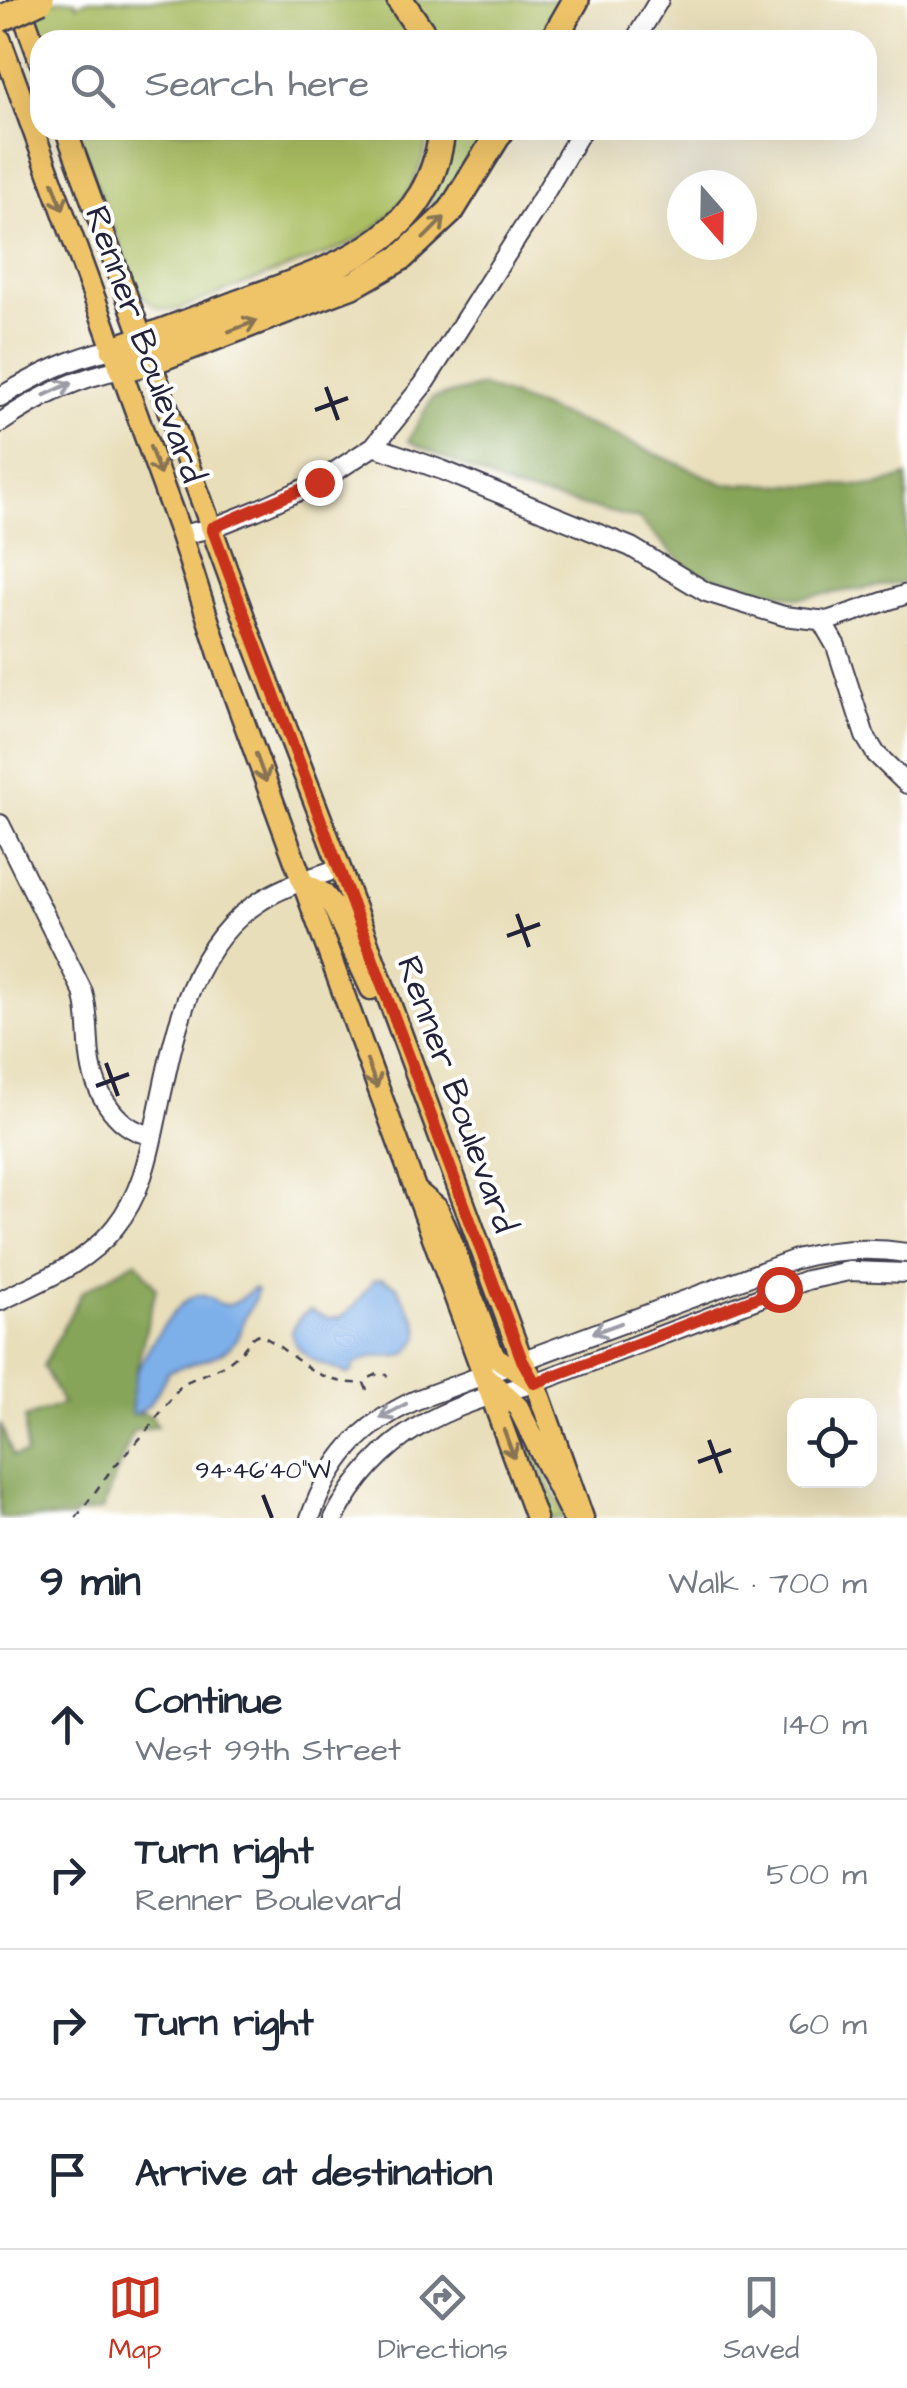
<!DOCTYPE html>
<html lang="en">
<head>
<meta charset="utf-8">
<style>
  body { margin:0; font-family:"Architects Daughter",sans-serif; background:#f2f2f3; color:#1f2937 }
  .controls { position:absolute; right:30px; bottom:30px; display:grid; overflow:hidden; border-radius:20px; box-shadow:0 10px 40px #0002 }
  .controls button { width:90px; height:90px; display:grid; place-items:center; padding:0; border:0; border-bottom:2px solid #e0e1e3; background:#fff; color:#1f2937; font:50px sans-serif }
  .compass { position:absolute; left:667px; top:170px; width:90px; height:90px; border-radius:50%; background:#fff; box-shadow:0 10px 40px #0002; rotate:160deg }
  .stop { position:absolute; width:30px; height:30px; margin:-22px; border:8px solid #c8321e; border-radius:50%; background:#fff }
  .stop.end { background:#c8321e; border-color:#fff; box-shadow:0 2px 10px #0008 }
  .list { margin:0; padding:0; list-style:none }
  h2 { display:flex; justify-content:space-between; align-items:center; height:130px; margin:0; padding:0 40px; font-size:42px }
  h2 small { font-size:32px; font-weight:400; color:#747a83 }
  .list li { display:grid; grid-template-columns:65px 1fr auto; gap:30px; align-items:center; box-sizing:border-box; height:150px; padding:0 40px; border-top:2px solid #e0e1e3 }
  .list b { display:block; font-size:38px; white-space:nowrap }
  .list p { margin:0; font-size:32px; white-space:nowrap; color:#747a83 }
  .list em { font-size:32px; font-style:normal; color:#747a83 }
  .icon { flex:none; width:55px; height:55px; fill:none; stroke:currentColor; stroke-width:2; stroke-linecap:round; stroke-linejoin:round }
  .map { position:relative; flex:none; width:907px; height:1518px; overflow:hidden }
  .search { position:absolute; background:#fff; box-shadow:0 10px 40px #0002; left:30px; right:30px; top:30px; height:110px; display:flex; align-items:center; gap:25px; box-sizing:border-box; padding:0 35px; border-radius:30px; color:#747a83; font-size:38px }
  .sheet { height:730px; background:#fff }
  nav { display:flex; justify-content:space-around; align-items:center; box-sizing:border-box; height:140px; border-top:2px solid #e0e1e3; background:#fff; font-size:28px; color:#747a83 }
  nav a { display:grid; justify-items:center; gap:5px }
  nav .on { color:#c8321e }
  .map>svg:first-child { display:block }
</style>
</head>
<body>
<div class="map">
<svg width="907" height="1518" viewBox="0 0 907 1518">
  <rect width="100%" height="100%" fill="#fff"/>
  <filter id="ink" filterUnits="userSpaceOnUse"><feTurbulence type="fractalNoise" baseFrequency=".01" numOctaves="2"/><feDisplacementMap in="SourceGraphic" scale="20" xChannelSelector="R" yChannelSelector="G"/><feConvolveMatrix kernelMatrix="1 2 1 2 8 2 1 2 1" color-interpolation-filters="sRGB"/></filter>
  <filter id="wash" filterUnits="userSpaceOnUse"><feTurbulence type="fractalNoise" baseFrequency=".0048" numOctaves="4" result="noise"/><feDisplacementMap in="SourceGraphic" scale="40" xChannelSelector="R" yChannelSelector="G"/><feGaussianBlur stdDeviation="2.25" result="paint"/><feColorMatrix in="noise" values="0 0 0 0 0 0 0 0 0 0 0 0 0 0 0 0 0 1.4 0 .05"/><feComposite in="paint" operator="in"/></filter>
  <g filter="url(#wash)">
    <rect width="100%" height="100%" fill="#e8deba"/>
    <path fill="#aabe62" stroke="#66704e" stroke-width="2.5" d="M28,0H75L77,5L89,0H386L399,13L415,40H42Z
      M411,0H572L549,40H436Z
      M76,130H430C418,188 397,221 342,247C326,255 308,260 292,266C253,281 215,295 177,310C157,311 149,304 137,289Z
      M451,130H496L446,209L430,202Z
      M517,1416L566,1518H544L509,1419Z"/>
    <path fill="#87a558" stroke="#54644a" stroke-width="2.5" d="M482,386L599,429L724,484L877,486L907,476V579L901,583L798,598L691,572L639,519L512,489L408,441L432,398Z
      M137,1261L156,1288C148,1327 131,1375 133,1414L142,1413L152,1416L157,1426L133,1431L102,1510L76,1514L74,1518H0V1423L13,1456L26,1454L25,1418L63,1404L43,1366L82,1292Z"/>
    <path fill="#7dafe9" stroke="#506892" stroke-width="2.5" d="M382,1279L397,1286C403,1305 422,1318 419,1338L408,1352L400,1356L372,1357L353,1365V1371L348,1374C326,1365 296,1358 291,1332L302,1315L310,1310C316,1312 320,1316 325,1317C349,1325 361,1294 374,1280Z
      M254,1288L257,1290C256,1302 249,1308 244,1319C242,1324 242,1330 239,1335C227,1360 190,1362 168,1372C159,1387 151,1412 132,1414C131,1402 133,1388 136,1375C142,1356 177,1298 198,1295C209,1294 217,1306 228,1305C236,1305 247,1293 254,1288Z"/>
  </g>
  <g filter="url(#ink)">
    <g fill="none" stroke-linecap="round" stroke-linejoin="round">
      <g stroke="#403e4e" stroke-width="22">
        <path id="minor" d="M635,40L659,0
          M0,397C36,376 72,357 114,349
          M0,423C38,397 76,378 122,369
          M374,446L442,470L631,547L706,592L784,616L827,621L907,594
          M181,535L212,528L257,510L319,482L374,446L423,385L536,208L582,130
          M821,620L836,646L865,736L876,754L907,784
          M0,824L83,992C90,1015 87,1039 91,1063C96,1095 119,1132 153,1135
          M0,1301C41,1281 86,1264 115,1227C140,1196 148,1160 156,1121C173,1042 187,946 262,900C286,885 314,877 340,868
          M310,1518C331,1460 359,1426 416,1400L796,1259C834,1249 868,1247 907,1253
          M334,1518C381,1431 444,1407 535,1383L807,1280L849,1271L907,1273"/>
      </g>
      <g stroke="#403e4e" stroke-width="25">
        <path id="major" d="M18,0L40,61
          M0,39L181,535L219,654L536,1518
          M66,130L252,639L340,868L522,1360L535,1383L583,1518
          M302,882L323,893L332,904L371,989
          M418,1192L437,1208L450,1237L494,1356L533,1382
          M486,1377L518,1407L572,1516"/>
      </g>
      <g stroke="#403e4e" stroke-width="30">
        <path id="highway" d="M400,0L427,40
          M553,40L576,0
          M114,349C161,333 206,315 252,298C339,266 431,238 442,130
          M122,369L152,361L355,284L402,257L451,211L501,130"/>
      </g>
      <path stroke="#403e4e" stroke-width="2.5" stroke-dasharray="8 8" stroke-linecap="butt" d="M367,1390L364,1383L367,1379L380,1373L388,1376
        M76,1518L111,1470L145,1433L182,1384L226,1364L242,1351L253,1337L259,1334C297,1354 315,1386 364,1383"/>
      <use href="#minor" stroke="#fff" stroke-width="18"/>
      <use href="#major" stroke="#efc469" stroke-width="20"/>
      <use href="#highway" stroke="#efc469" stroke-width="25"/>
      <g stroke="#403e4e" stroke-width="30" stroke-linecap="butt">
        <path id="highway-bridge" d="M0,19L41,0"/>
      </g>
      <use href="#highway-bridge" stroke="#efc469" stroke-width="25"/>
    </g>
    <defs><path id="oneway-shaft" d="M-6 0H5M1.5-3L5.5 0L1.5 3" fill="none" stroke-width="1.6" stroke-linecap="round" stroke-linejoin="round" transform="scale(2.5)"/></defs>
    <g stroke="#887352">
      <use href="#oneway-shaft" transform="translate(58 196) rotate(70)"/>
      <use href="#oneway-shaft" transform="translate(434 228) rotate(-45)"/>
      <use href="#oneway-shaft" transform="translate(243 326) rotate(-21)"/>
      <use href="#oneway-shaft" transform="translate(155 461) rotate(70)"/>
      <use href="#oneway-shaft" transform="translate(261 768) rotate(70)"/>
      <use href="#oneway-shaft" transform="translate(372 1074) rotate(70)"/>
      <use href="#oneway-shaft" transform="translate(509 1444) rotate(70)"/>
    </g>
    <g stroke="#9c9ca7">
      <use href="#oneway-shaft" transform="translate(58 389) rotate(-25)"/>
      <use href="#oneway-shaft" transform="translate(607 1328) rotate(160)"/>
      <use href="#oneway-shaft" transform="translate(393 1411) rotate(151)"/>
    </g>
  </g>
  <g fill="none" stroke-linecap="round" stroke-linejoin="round" filter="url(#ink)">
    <path stroke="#c8321e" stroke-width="12" d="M319,482L212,528L522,1360L535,1383L779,1289"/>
  </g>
  <path fill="none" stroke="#22223b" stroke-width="4" d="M326,387L338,420M315,410L348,398M517,914L529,947M507,936L540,924M106,1063L118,1096M96,1086L129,1074M709,1440L721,1473M698,1462L731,1450M263,1495L272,1518"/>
  <g text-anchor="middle" stroke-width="8" stroke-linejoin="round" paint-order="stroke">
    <g font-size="35" fill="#22223b" stroke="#fff">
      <text transform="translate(146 344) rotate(70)" y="12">Renner Boulevard</text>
      <text transform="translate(458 1094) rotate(70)" y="12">Renner Boulevard</text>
    </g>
  </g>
  <g font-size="25" text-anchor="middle" fill="#22223b" stroke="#fff" stroke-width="8" stroke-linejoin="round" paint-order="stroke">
    <text x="263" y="1478">94°46'40"W</text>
  </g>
</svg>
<div class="controls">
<button><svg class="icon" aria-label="locate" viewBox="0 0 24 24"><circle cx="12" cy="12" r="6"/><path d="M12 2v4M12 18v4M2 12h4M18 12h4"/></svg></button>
</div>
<svg class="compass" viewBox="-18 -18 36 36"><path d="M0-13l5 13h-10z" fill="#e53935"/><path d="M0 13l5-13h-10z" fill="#747a83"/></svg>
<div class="stop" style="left:779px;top:1289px"></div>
<div class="stop end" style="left:319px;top:482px"></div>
<div class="search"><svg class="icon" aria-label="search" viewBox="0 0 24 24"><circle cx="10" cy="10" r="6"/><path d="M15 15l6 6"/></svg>Search here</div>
</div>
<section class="sheet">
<h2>9 min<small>Walk · 700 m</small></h2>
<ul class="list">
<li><svg class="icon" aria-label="ahead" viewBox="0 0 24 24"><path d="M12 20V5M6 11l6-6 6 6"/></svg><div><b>Continue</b><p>West 99th Street</p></div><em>140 m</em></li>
<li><svg class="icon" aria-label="right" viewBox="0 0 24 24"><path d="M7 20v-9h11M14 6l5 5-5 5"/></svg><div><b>Turn right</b><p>Renner Boulevard</p></div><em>500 m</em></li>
<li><svg class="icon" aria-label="right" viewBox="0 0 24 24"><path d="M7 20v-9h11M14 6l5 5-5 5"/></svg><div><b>Turn right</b></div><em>60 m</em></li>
<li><svg class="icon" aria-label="arrive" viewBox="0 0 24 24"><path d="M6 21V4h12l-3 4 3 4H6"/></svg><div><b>Arrive at destination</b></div></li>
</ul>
</section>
<nav>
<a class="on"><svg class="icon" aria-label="map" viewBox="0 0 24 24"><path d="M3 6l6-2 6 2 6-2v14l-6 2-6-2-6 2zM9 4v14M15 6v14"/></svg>Map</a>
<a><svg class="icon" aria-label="directions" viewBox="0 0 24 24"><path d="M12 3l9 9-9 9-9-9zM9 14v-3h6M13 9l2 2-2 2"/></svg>Directions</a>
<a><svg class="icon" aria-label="saved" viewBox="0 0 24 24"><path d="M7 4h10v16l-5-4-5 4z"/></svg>Saved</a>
</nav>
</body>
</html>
